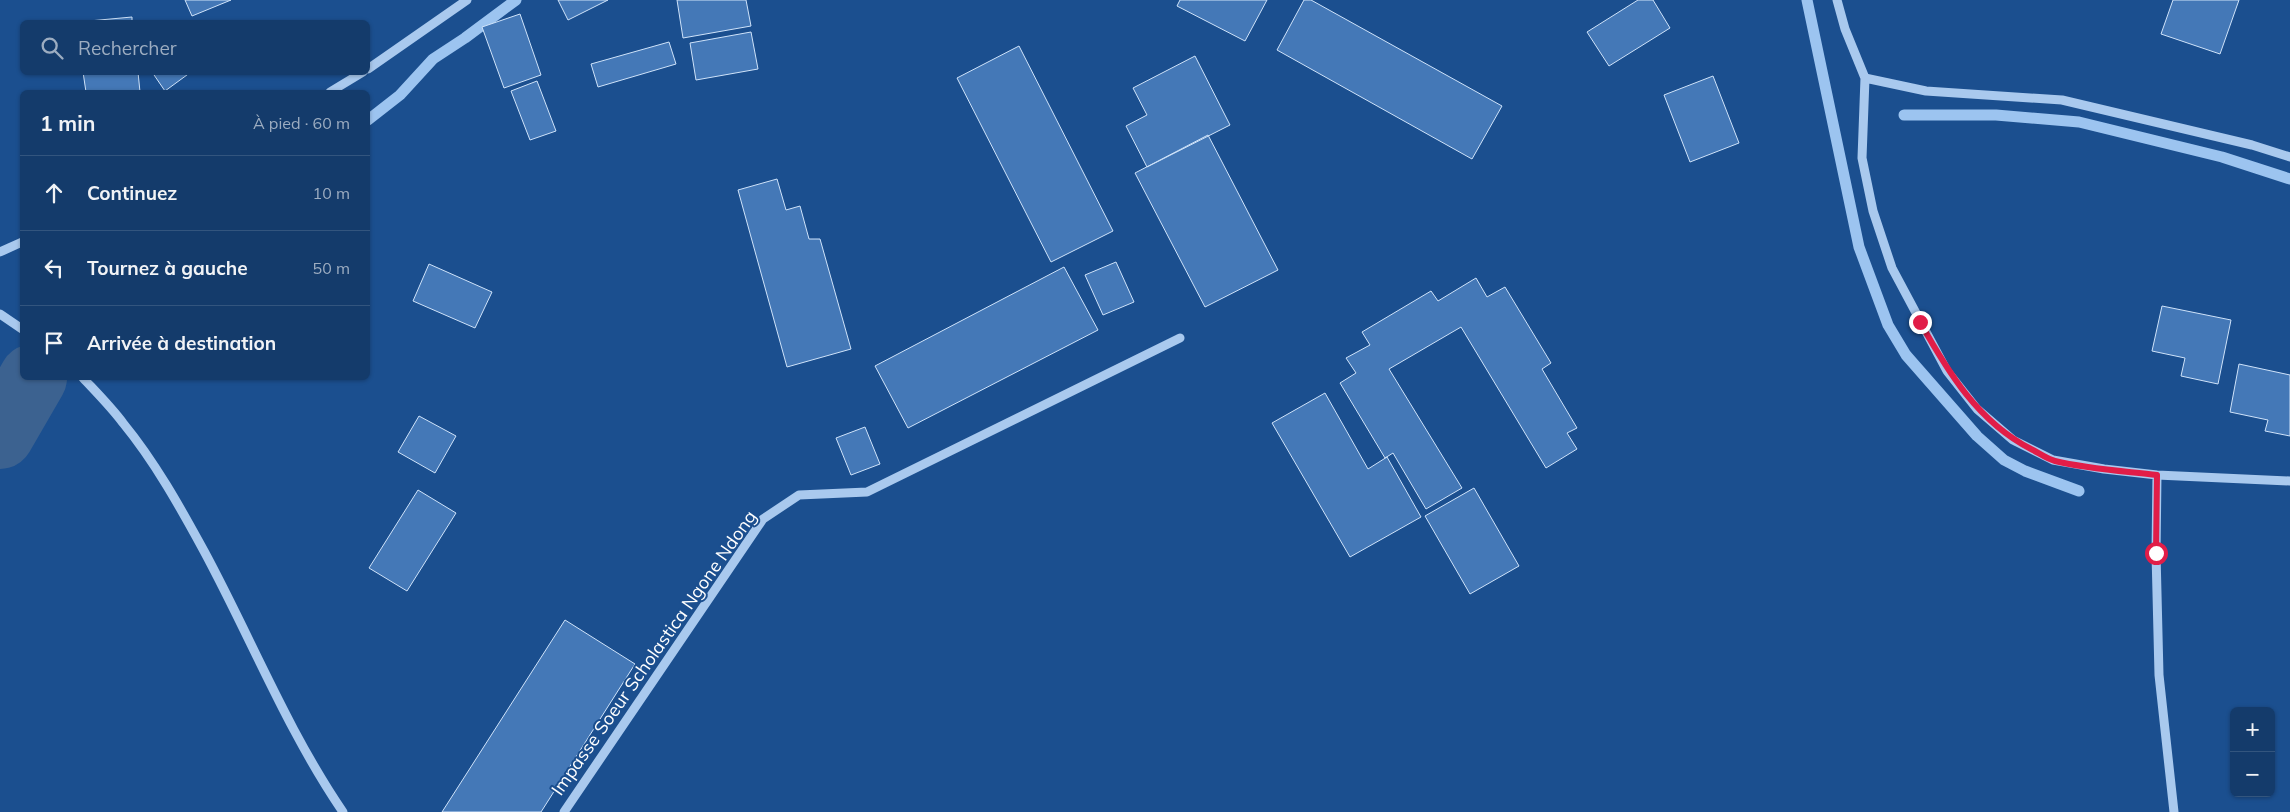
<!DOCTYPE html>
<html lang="fr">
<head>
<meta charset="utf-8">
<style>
  body { margin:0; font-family:Mulish,sans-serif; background:#214673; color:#f1f3f6 }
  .controls { position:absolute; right:15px; bottom:15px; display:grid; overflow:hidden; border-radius:8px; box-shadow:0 1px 4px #0004 }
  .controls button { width:45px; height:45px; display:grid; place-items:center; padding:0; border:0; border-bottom:1px solid #33557e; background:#143b6b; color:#f1f3f6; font:25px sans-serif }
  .stop { position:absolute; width:15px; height:15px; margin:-11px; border:4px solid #e11d48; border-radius:50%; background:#fff }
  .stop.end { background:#e11d48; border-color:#fff; box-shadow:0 1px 5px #0008 }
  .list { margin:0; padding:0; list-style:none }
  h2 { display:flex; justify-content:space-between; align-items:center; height:65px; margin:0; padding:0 20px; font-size:21px }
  h2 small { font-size:16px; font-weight:400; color:#9dadc1 }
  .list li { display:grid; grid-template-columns:32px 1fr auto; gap:15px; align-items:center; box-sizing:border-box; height:75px; padding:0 20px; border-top:1px solid #33557e }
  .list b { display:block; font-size:19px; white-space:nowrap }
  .list em { font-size:16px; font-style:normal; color:#9dadc1 }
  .icon { flex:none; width:28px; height:28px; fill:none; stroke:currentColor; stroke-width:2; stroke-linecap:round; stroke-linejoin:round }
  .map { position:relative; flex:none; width:2290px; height:812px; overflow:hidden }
  .search { position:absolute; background:#143b6b; box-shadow:0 1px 4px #0004; left:20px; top:20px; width:350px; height:55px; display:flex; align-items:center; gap:12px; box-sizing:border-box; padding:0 18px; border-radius:8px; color:#9dadc1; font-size:19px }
  .panel { position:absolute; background:#143b6b; box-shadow:0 1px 4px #0004; left:20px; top:90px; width:350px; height:290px; border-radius:8px }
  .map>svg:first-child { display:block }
</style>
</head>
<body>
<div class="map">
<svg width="2290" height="812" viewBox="0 0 2290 812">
  <rect width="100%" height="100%" fill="#1b4f8f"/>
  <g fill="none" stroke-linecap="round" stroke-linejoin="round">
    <path stroke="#9cc4f0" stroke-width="11" d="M1807,0L1859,247L1888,325L1906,355L1977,436L2004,460L2025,471L2079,491
      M1904,115H1996L2079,122L2222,157L2290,179
      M368,120L400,95L433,59L465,38L516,0"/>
    <path stroke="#3c6290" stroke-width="68" d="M0,435L33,378"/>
  </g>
  <path fill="#4478b7" stroke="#cfe3fa" d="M185,0H231L192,16Z
    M558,0H608L568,20Z
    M677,0H746L751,26L683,38Z
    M1180,0H1267L1245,41L1177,6Z
    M1304,0H1311L1502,106L1472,159L1277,50Z
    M1638,0H1653L1670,28L1609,66L1587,32Z
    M2173,0H2239L2220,54L2161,34Z
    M520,14L541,75L504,88L482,27Z
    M132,17V22H78Z
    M751,32L758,69L696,80L690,43Z
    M669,42L676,64L598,87L591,64Z
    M1019,46L1113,231L1051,262L957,78Z
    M1195,56L1230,125L1147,167L1126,126L1147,115L1133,88Z
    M83,72H138L140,92H86Z
    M152,72H191L165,91Z
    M1713,76L1739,143L1690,162L1664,95Z
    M537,81L556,131L530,140L511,91Z
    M1208,135L1278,270L1205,307L1135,173Z
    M777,179L786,210L800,206L809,239H820L851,349L787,367L738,190Z
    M1116,262L1134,302L1103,315L1085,275Z
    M429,264L492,292L475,328L413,301Z
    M1064,267L1098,330L908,428L875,366Z
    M1476,278L1487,297L1505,287L1551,363L1542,369L1577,428L1567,433L1577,449L1546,468L1461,327L1389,369L1462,488L1426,509L1393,453L1385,458L1340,383L1356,373L1346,358L1370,345L1362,332L1431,291L1438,301Z
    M2162,306L2231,320L2218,384L2181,376L2185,358L2152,351Z
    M2239,364L2290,375V436L2265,431L2268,420L2230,412Z
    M1325,393L1368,469L1387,457L1421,517L1350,557L1272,423Z
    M419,416L456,436L435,473L398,452Z
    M865,427L880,464L851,475L836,438Z
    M1474,488L1519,566L1470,594L1425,516Z
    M418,490L456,513L407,591L369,568Z
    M565,620L635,664L541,812H442Z"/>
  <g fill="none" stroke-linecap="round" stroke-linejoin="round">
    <path stroke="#a9c9ee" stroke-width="9" d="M1837,0L1845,29L1865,78L1926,91L2062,100L2252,145L2290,157
      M368,69L467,0
      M1865,78L1862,158L1873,211L1892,268L1947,371L1977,409L2013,440L2053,460L2104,469L2157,475L2290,481
      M330,92L363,72
      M0,252L22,242
      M0,314L22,329
      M83,378C97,393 111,407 123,423C155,462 180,507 204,551C251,638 287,730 343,812
      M2157,475L2156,553L2159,675L2174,812
      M564,812L763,519L799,495L867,492L1180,338"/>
  </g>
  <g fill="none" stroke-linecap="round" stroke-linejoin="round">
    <path stroke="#e11d48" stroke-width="6" d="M1920,322C1948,372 1978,422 2031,449C2039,453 2047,459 2055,461C2088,469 2123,471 2157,475L2156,553"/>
  </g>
  <g text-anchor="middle" stroke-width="4" stroke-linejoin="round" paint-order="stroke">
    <g font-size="18" fill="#fff" stroke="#1b4f8f">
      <text transform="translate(654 653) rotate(-55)" y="6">Impasse Soeur Scholastica Ngone Ndong</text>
    </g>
  </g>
</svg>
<div class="controls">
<button>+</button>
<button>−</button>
</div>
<div class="stop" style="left:2156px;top:553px"></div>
<div class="stop end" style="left:1920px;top:322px"></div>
<div class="search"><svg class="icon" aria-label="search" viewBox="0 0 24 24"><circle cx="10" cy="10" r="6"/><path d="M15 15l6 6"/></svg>Rechercher</div>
<section class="panel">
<h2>1 min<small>À pied · 60 m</small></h2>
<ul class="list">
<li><svg class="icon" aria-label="ahead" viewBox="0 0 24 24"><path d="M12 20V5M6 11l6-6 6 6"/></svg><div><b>Continuez</b></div><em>10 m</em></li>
<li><svg class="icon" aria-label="left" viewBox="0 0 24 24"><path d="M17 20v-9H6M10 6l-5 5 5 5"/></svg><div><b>Tournez à gauche</b></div><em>50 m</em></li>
<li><svg class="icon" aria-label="arrive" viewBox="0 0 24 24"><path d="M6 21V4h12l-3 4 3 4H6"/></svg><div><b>Arrivée à destination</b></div></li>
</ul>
</section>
</div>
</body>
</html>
